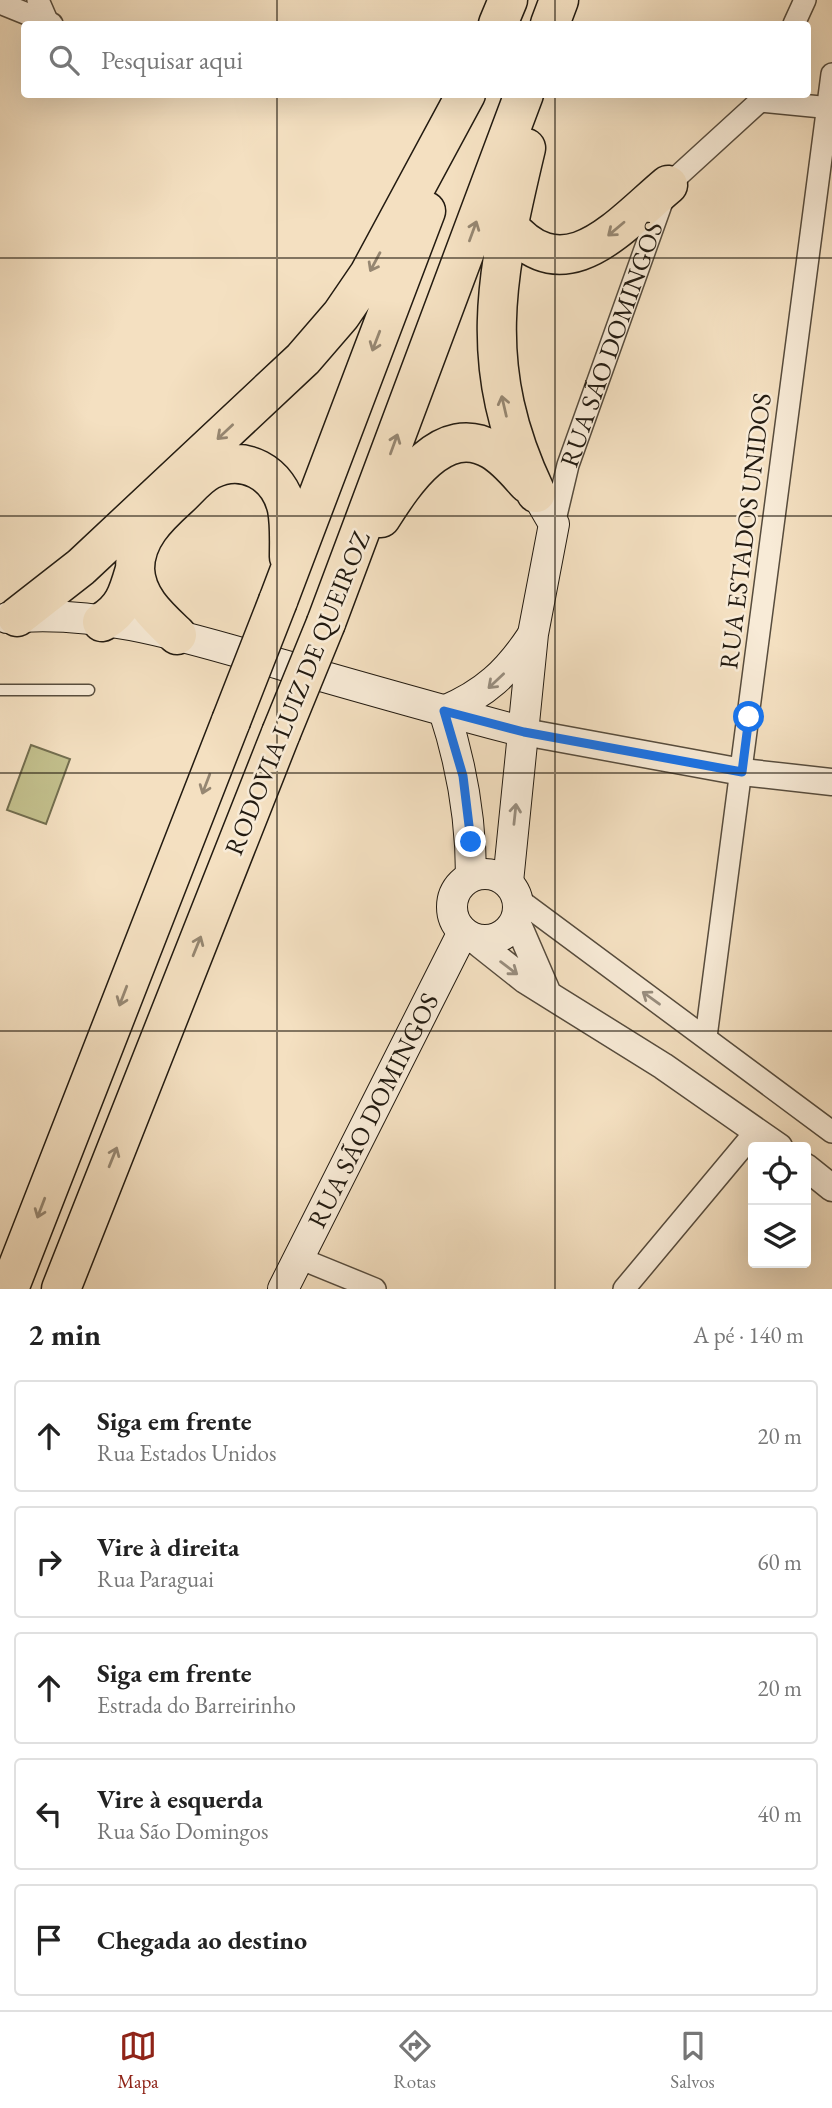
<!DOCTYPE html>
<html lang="pt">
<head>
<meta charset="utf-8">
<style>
  body { margin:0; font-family:"EB Garamond",serif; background:#f6f6f6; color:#222 }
  .controls { position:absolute; right:21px; bottom:21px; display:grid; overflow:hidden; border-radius:7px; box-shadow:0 7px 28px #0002 }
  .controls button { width:63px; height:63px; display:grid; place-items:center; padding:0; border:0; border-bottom:2px solid #e0e0e0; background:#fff; color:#222; font:35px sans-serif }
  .stop { position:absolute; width:21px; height:21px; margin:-16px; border:5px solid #1a73e8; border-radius:50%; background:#fff }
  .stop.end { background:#1a73e8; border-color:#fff; box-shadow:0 2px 7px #0008 }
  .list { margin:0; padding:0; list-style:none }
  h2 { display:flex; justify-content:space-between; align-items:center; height:91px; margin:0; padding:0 28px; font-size:30px }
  h2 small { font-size:23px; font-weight:400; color:#767676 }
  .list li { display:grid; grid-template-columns:46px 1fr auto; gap:21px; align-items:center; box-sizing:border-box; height:112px; margin:0 14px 14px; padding:0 14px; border:2px solid #e0e0e0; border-radius:7px }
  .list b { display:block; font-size:26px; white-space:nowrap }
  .list p { margin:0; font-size:23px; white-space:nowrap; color:#767676 }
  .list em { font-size:23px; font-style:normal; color:#767676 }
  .icon { flex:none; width:38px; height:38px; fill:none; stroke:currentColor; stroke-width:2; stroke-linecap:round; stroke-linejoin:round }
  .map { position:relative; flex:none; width:832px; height:1289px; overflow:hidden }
  .search { position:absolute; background:#fff; box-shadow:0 7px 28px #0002; left:21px; right:21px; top:21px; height:77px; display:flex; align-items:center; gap:18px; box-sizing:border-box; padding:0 24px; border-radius:7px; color:#767676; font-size:26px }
  .sheet { height:721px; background:#fff }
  nav { display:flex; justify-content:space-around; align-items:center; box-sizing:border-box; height:98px; border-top:2px solid #e0e0e0; background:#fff; font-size:19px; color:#767676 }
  nav a { display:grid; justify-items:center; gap:4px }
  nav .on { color:#8f2418 }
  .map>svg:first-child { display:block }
</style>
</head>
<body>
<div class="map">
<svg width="832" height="1289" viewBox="0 0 832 1289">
  <rect width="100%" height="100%" fill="#f4e0c1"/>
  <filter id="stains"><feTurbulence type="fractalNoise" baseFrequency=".00286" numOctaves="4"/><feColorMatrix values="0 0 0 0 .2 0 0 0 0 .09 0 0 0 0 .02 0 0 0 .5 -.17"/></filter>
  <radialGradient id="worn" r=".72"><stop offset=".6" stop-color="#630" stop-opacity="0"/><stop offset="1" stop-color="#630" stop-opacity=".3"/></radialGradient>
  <path fill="#c3c08d" stroke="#736e4f" stroke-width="2" d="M31,745L70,759L46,824L7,810Z"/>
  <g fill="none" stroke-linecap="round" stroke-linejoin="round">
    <g stroke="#574c3d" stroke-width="13">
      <path id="service" d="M0,690H89"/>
    </g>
    <g stroke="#574c3d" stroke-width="24">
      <g id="minor">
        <path d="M38,0L48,23"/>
        <path d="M0,3L52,24"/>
        <path d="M794,24L805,0"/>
        <path d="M760,101L832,108"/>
        <path id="s1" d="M554,524L568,465L668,185L760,101L763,94"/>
        <path d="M518,899L832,1132"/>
        <path d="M706,1037L832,74"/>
        <path d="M299,1258L375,1289"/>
        <path d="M624,1289L756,1131"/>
      </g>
    </g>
    <g stroke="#574c3d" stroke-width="29">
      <path id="tertiary" d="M524,732L742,772L832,782
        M516,920L548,994
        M472,938L525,980L663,1066L779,1147
        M806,1167L832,1188"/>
    </g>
    <g stroke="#231b11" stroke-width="32">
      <g id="secondary">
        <path d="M7,618C101,608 195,640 283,665C363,688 444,711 524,732"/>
        <path d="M444,711C462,766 471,819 471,876"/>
        <path d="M444,711C485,694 508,672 532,636"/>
        <circle cx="485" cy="907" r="33"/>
        <path d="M508,882L533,634L554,524L536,493"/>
        <path id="s2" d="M283,1289L463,932"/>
      </g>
    </g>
    <g stroke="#231b11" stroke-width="41">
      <path id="motorway" d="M498,24L508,0
        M550,24L559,0
        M526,148C495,278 476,367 536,493
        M508,225C565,294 619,226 668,185
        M381,518C404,482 443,421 492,450C506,458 517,472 528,484
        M278,601L426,211
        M17,617L81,567L303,359L341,315L369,274L466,94
        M102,622C124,609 128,593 135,569
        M326,623L524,94
        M177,635C158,617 136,598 135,569C135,538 157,517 178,498C188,489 198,476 210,470C244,453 279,473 287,509C290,525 289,541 289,557
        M9,1289L231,721
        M61,1289L281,733"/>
    </g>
    <use href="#service" stroke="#f8ebd7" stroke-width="10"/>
    <use href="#minor" stroke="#f8ebd7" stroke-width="21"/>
    <use href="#tertiary" stroke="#f8ebd7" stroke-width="26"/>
    <use href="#secondary" stroke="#f8ebd7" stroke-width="30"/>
    <use href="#motorway" stroke="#f4e0c1" stroke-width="38"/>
    <g stroke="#231b11" stroke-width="41" stroke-linecap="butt">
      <path id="motorway-bridge" d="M231,721L278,601
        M281,733L326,623"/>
    </g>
    <use href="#motorway-bridge" stroke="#f4e0c1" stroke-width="38"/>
  </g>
  <defs><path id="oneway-shaft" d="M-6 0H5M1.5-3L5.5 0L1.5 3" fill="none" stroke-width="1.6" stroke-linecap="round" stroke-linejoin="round" transform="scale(1.75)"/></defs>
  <g stroke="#968772">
    <use href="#oneway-shaft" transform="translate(616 229) rotate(140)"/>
    <use href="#oneway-shaft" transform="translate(473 231) rotate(-70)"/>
    <use href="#oneway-shaft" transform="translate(375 262) rotate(118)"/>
    <use href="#oneway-shaft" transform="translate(376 341) rotate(111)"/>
    <use href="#oneway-shaft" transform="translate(504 406) rotate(-103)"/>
    <use href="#oneway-shaft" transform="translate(225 432) rotate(137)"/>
    <use href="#oneway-shaft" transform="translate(394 444) rotate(-70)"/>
    <use href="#oneway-shaft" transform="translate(206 784) rotate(111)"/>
    <use href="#oneway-shaft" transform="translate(197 946) rotate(-68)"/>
    <use href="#oneway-shaft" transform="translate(123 996) rotate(111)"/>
    <use href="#oneway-shaft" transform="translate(113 1157) rotate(-68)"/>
    <use href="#oneway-shaft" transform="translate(41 1208) rotate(111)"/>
  </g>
  <g stroke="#988d7e">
    <use href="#oneway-shaft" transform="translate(496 681) rotate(137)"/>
    <use href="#oneway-shaft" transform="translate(515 814) rotate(-84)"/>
    <use href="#oneway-shaft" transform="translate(509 968) rotate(37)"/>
    <use href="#oneway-shaft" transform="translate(651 998) rotate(-144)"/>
  </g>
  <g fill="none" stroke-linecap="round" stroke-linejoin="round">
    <path stroke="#1a73e8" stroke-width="9" d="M471,842L463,776L444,711L524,732L742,772L749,717"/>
  </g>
  <path fill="none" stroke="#231b11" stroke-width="2" stroke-opacity="0.55" d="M277,0V24M555,0V24M277,94V1289M555,94V1289M0,258H832M0,516H832M0,773H832M0,1031H832"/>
  <g text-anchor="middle" stroke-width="5" stroke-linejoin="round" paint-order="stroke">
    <g font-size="26" fill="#231b11" stroke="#f8ebd7">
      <text dy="9" stroke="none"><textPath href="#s1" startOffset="189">RUA SÃO DOMINGOS</textPath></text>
      <text transform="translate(745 531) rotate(-83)" y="9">RUA ESTADOS UNIDOS</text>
      <text transform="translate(297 693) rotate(-68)" y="9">RODOVIA LUIZ DE QUEIROZ</text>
      <text dy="9" stroke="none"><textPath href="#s2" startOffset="200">RUA SÃO DOMINGOS</textPath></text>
    </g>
  </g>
  <rect width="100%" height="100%" filter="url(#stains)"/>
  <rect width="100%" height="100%" fill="url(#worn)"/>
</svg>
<div class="controls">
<button><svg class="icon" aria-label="locate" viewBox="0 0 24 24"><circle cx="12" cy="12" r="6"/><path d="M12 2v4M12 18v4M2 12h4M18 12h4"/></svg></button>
<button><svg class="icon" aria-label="layers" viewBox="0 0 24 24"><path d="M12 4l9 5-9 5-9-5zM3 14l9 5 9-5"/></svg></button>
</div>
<div class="stop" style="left:749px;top:717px"></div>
<div class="stop end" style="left:471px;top:842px"></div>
<div class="search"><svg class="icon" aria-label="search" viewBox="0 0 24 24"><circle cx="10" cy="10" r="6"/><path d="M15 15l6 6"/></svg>Pesquisar aqui</div>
</div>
<section class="sheet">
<h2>2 min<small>A pé · 140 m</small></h2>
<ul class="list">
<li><svg class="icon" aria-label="ahead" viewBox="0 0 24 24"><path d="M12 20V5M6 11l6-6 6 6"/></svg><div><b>Siga em frente</b><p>Rua Estados Unidos</p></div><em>20 m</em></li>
<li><svg class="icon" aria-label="right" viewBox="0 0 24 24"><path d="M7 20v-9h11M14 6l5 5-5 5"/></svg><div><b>Vire à direita</b><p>Rua Paraguai</p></div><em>60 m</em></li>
<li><svg class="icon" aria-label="ahead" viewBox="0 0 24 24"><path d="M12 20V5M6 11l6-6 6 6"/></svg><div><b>Siga em frente</b><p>Estrada do Barreirinho</p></div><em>20 m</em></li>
<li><svg class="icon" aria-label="left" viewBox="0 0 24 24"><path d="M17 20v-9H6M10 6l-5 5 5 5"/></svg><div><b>Vire à esquerda</b><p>Rua São Domingos</p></div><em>40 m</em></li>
<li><svg class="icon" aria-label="arrive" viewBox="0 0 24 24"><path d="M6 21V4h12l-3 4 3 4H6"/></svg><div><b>Chegada ao destino</b></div></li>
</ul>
</section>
<nav>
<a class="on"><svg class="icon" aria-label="map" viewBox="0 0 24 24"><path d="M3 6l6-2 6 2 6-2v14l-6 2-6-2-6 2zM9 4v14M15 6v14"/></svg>Mapa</a>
<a><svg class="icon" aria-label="directions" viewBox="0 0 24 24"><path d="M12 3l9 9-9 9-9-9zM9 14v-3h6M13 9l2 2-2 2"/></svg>Rotas</a>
<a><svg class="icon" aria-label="saved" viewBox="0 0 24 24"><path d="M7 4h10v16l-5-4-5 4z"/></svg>Salvos</a>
</nav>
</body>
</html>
